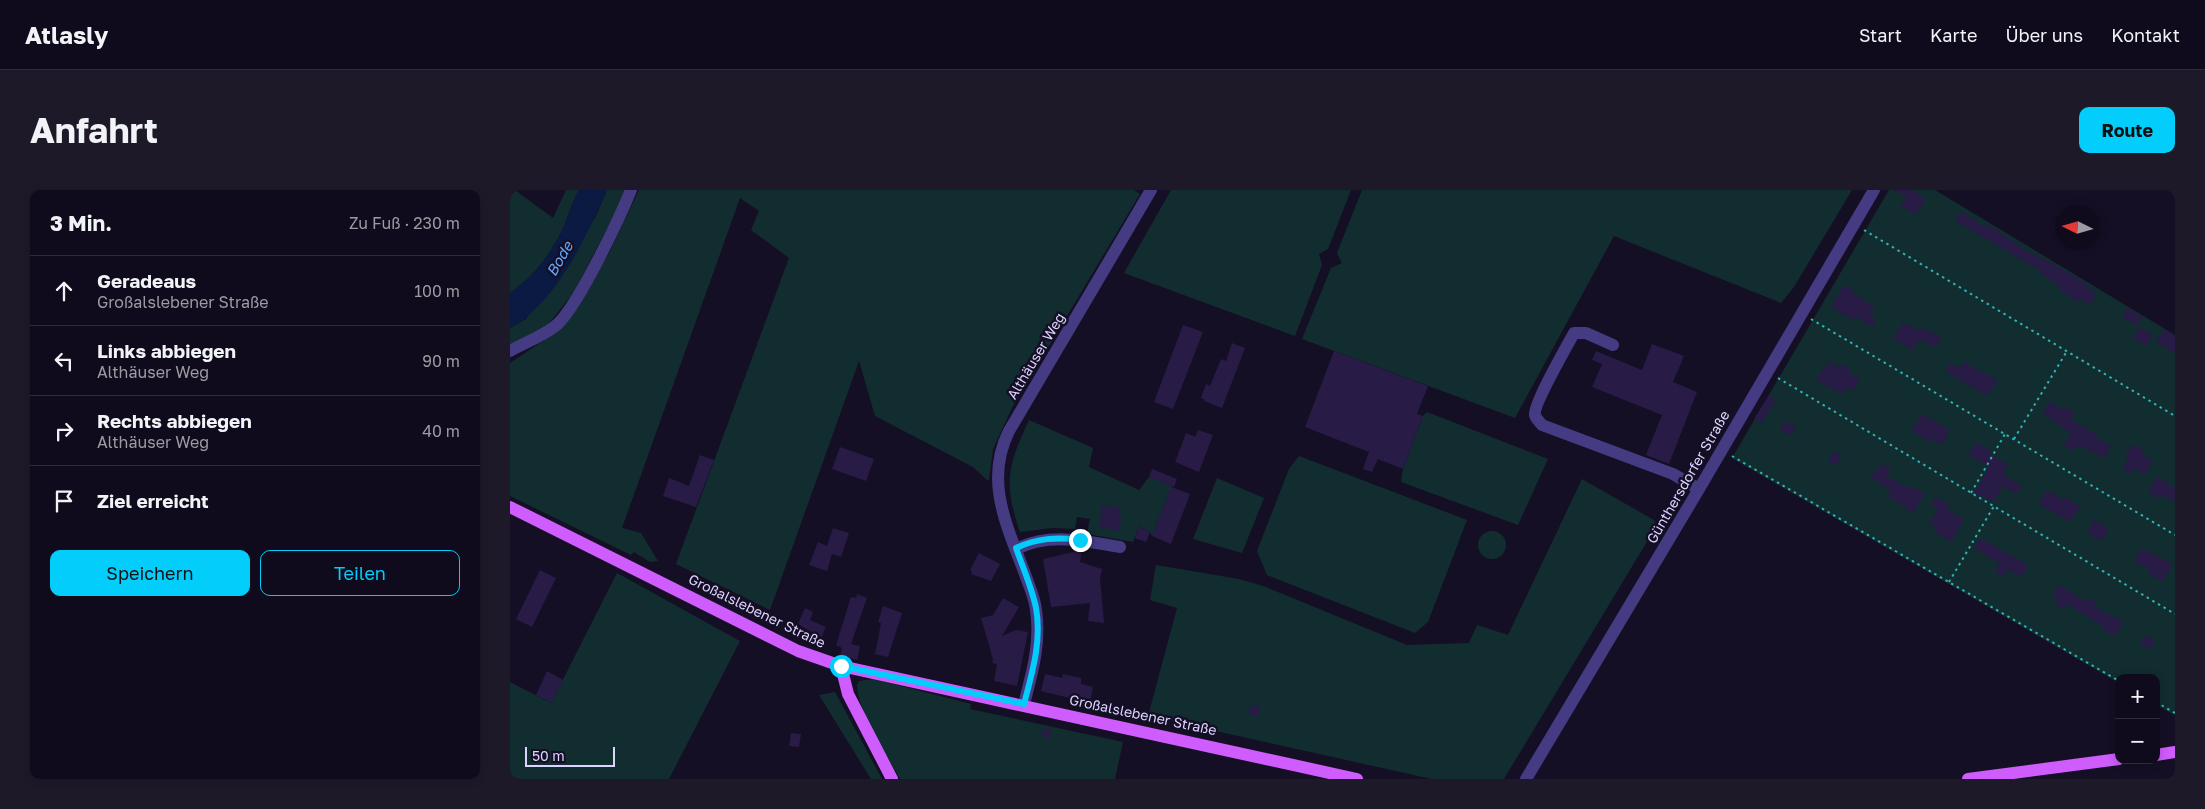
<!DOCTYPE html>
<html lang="de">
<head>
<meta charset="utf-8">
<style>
  body { margin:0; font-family:"Golos Text",sans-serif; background:#1e1929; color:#f1f3f6 }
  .controls { position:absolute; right:15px; bottom:15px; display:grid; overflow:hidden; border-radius:10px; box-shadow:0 2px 8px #0003 }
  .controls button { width:45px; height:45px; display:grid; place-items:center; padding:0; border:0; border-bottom:1px solid #302b3b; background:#100b1c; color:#f1f3f6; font:25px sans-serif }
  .compass { position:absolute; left:1545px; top:15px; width:45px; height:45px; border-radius:50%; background:#100b1c; box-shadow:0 2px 8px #0003; rotate:275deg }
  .scale { position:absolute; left:15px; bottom:12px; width:90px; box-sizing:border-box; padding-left:5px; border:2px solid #dcd4fe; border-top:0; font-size:14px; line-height:18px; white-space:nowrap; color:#dcd4fe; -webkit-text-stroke:4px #150f25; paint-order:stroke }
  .stop { position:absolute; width:15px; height:15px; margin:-11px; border:4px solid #03cdfb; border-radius:50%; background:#fff }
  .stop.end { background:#03cdfb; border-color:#fff; box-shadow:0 1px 5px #0008 }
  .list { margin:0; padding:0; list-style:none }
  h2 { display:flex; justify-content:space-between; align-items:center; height:65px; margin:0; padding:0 20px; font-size:21px }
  h2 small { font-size:16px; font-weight:400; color:#9c9ba3 }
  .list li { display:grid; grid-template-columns:32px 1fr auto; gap:15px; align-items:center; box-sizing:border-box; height:70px; padding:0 20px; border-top:1px solid #302b3b }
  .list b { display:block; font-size:19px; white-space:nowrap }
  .list p { margin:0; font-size:16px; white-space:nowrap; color:#9c9ba3 }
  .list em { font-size:16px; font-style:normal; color:#9c9ba3 }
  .actions { display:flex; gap:10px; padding:15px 20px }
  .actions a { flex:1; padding:11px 0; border:1px solid #03cdfb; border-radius:10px; text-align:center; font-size:18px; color:#03cdfb }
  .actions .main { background:#03cdfb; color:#111 }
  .icon { flex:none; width:28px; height:28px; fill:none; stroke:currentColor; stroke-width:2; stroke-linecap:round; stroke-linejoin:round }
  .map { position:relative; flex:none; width:1665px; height:589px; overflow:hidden; border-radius:10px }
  header { display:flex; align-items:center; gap:30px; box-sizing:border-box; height:70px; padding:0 25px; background:#100b1c; border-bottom:1px solid #302b3b }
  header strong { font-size:24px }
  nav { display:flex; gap:28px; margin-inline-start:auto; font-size:18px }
  .intro { display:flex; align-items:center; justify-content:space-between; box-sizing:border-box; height:120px; padding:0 30px }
  h1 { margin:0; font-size:35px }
  .button { padding:12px 22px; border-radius:10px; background:#03cdfb; color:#111; font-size:18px; font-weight:700 }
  main { display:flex; gap:30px; padding:0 30px }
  aside { flex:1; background:#100b1c; border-radius:10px; box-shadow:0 2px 8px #0003 }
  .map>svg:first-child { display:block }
</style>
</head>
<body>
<header>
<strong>Atlasly</strong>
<nav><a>Start</a><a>Karte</a><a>Über uns</a><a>Kontakt</a></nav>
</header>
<div class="intro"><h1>Anfahrt</h1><a class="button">Route</a></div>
<main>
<aside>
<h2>3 Min.<small>Zu Fuß · 230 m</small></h2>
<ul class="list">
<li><svg class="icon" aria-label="ahead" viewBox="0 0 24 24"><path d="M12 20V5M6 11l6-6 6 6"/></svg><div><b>Geradeaus</b><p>Großalslebener Straße</p></div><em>100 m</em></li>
<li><svg class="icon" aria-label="left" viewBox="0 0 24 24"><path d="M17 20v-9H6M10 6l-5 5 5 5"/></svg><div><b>Links abbiegen</b><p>Althäuser Weg</p></div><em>90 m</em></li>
<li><svg class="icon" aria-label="right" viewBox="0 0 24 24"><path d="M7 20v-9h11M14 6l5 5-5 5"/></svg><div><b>Rechts abbiegen</b><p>Althäuser Weg</p></div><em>40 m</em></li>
<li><svg class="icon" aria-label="arrive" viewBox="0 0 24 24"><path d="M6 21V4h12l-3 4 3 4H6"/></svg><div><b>Ziel erreicht</b></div></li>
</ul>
<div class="actions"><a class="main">Speichern</a><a>Teilen</a></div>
</aside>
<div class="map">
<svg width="1665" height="589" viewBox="0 0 1665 589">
  <rect width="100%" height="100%" fill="#150f25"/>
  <path fill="#122d2f" d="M0,0H5L43,28L56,0H69C62,12 59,24 54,36C42,62 24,87 0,103Z
    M97,0H117L64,102L36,137L0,158V138L16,129L86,26Z
    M129,0H624L630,4L503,216L483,259L479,290H477L463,277L365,226L349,171L260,420L166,374L279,68L241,40L249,21L230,8L112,338L131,343L148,371L140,372L124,362L121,365L0,306V173L45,143L75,102L99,63Z
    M661,0H841L818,59L809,64L812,75L785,146L614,83Z
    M852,0H1342L1284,97L1271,113L1104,46L1005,228L792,149L821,78L832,73L827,63Z
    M1379,0H1425L1665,145V525L1646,515V488H1609V493L1222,268Z
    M917,222L1038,269L1008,335L891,292L893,279L913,226Z
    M519,230L583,258L579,277L629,300L639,287L662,296L642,346L640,342L629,337L623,352L577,344L580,329L567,327L565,339L542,338L510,342C493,293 498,275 519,230Z
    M789,266L957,330L918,432L905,443L757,385L747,361L779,279Z
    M707,288L754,308L732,363L683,349Z
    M1072,289L1144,330L1147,335L994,589H922L638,526L667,418L640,410L646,375L729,389L753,396L897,455L959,453L967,435L998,445Z
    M968 355a14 14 0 1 1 28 0a14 14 0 1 1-28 0Z
    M107,383L230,451L159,589H0V492L41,513Z
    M364,489L461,514L460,519L613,552L605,589H390C378,566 347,520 347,495L349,491Z
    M325,502L372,589H361L309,505Z"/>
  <path fill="#0b1a42" d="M69,0H97C77,45 46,114 0,138V103C24,87 42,62 54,36C59,24 62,12 69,0Z"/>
  <path fill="#281b46" d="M1384,0H1402L1416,8L1406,25L1391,16L1396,7Z
    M1451,21L1475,37L1477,34L1518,62L1538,71L1578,95L1576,97L1586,103L1581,115L1570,109L1569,112L1549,100L1551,97L1530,83L1531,81L1445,31Z
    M1337,95L1344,100L1342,103L1365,117L1360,125L1367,129L1362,137L1345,126L1343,130L1321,117L1333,97L1335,98Z
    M1617,118L1632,127L1627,136L1612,126Z
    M1393,132L1410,141L1412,138L1431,147L1426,157L1409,149L1403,160L1383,149Z
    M673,135L693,142L663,219L644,212Z
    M1630,137L1643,145L1636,156L1623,148Z
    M1654,139L1665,146V163L1646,152Z
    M722,153L735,158L712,218L694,211L695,210L691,208L696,194L700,196L711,169L716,171Z
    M1142,154L1174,166L1163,192L1187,202L1159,274L1136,265L1152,225L1082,197L1092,174L1082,170L1086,161L1132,180Z
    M824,161L918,196L907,224L913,226L893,279L868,269L862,282L853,279L859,262L795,237Z
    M1320,172L1329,177L1331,174L1340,179L1338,182L1350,189L1342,201L1336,197L1332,204L1306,190L1313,179L1315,180Z
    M1453,172L1487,190L1478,206L1435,181L1441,173L1449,178Z
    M1259,205L1266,209L1252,233L1244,229Z
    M1539,212L1553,219L1554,216L1565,223L1561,230L1589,246L1588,249L1601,256L1597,264L1593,268L1574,257L1573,259L1566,256L1563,261L1553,255L1561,243L1533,224Z
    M1412,224L1440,240L1432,255L1422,249L1420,252L1402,241Z
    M1275,231L1286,237L1281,246L1270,239Z
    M688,240L703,245L689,282L665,272L676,243L685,247Z
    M1466,253L1480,260L1479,263L1498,275L1493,284L1512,296L1507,304L1493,296L1484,312L1464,303L1479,277L1458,264Z
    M1622,254L1634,261L1632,264L1643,271L1635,285L1624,278L1621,285L1612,280L1618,269L1615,267Z
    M330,257L364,269L356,291L322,279Z
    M1324,261L1332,266L1326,275L1318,271Z
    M190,265L204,270L186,317L153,306L159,288L179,296Z
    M1373,274L1381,279L1377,286L1394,296L1401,298L1402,296L1415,304L1403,323L1378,306L1381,300L1361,288L1369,276L1371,277Z
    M642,279L667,289L664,297L639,287Z
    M1647,287L1665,298V312L1652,305L1650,309L1638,302Z
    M661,297L680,304L661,354L642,346Z
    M1537,300L1554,310L1555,307L1570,316L1560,332L1528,314Z
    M1426,307L1440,315L1437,319L1454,329L1442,352L1423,341L1426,337L1419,333L1428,320L1421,315Z
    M592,316L610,318L609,327L612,328L609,341L589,337Z
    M1584,330L1599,338L1592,351L1577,343Z
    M629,337L640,342L636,352L625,348Z
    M323,338L339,343L331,367L322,364L317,381L299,375L308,352L317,356Z
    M1470,348L1518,375L1512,387L1498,380L1493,386L1485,381L1490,374L1464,358Z
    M1632,358L1663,374L1652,392L1639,384L1641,381L1624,371Z
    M572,360L570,372L592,379L590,388L594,433L578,431L580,413L541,417L533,369Z
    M469,363L490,374L481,391L461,384L462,381L460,380Z
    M30,380L46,388L22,437L6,429Z
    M1549,395L1575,411L1578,407L1587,413L1584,417L1613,432L1605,446L1595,441L1589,434L1557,414L1554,419L1545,414L1548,408L1543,405Z
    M347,404L357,408L341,454L350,456L347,470L330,466L332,458L326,455L341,407L346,408Z
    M493,408L509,417L492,446L506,440L518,442L507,496L484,491L487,474L482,473L483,469L471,428L483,425Z
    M373,416L392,423L378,467L365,464L371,433L368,432Z
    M295,418L303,422L300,430L316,437L311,448L288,434Z
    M1635,445L1645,451L1640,459L1630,453Z
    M37,481L53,490L41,513L26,505Z
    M535,484L552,488L553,484L571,488V494L583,497L580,513L531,501Z
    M742,514L751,518L747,527L738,523Z
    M533,538L542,540L539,549L531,546Z
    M281,543L291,544L289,557L279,556Z"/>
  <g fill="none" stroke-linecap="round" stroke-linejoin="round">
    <path stroke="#31b2b5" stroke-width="2" stroke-dasharray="2.5 4" stroke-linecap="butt" d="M1354,40L1665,226
      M1301,129L1665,345
      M1268,188L1665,424
      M1504,249L1557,161
      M1222,266L1609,491
      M1461,303L1495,244
      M1439,392L1484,316
      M1646,512L1665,523"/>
    <path stroke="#443b83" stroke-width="12" d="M1103,155L1076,143H1064C1057,156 1023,215 1025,225C1026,229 1030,232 1032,235L1163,284L1189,299
      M0,161C14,153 31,147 44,137C65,123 110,27 121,0
      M506,359C540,342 574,351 610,357
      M514,514C522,483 531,453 526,420C525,408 519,396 515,384C497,336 474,291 499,241L641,0
      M1016,589L1189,299L1364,0"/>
    <path stroke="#cf5cfd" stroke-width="12" d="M0,317L288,461L331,476L847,589
      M331,476L338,504L382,589
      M1646,565L1665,562
      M1458,589L1609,569"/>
  </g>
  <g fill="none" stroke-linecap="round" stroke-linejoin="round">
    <path stroke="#03cdfb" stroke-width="6" d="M331,476L514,514C522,483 532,451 526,418C522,398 513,378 506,358C527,348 547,347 570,350"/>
  </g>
  <g text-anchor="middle" stroke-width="5" stroke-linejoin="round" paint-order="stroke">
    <g font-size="14" fill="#dcd4fe" stroke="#150f25">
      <text transform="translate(526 166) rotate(-59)" y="5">Althäuser Weg</text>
      <text transform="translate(1178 287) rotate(-60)" y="5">Günthersdorfer Straße</text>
      <text transform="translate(247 421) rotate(26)" y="5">Großalslebener Straße</text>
      <text transform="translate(633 525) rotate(12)" y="5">Großalslebener Straße</text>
    </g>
    <g font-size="15" font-style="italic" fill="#63a8fd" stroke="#150f25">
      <text transform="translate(50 69) rotate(-60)" y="5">Bode</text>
    </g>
  </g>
</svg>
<div class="controls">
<button>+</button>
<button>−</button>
</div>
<svg class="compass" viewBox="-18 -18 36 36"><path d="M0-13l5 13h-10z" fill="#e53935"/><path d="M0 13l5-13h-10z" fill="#9c9ba3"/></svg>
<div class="scale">50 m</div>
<div class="stop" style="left:331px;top:476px"></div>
<div class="stop end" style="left:570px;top:350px"></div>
</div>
</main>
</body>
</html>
